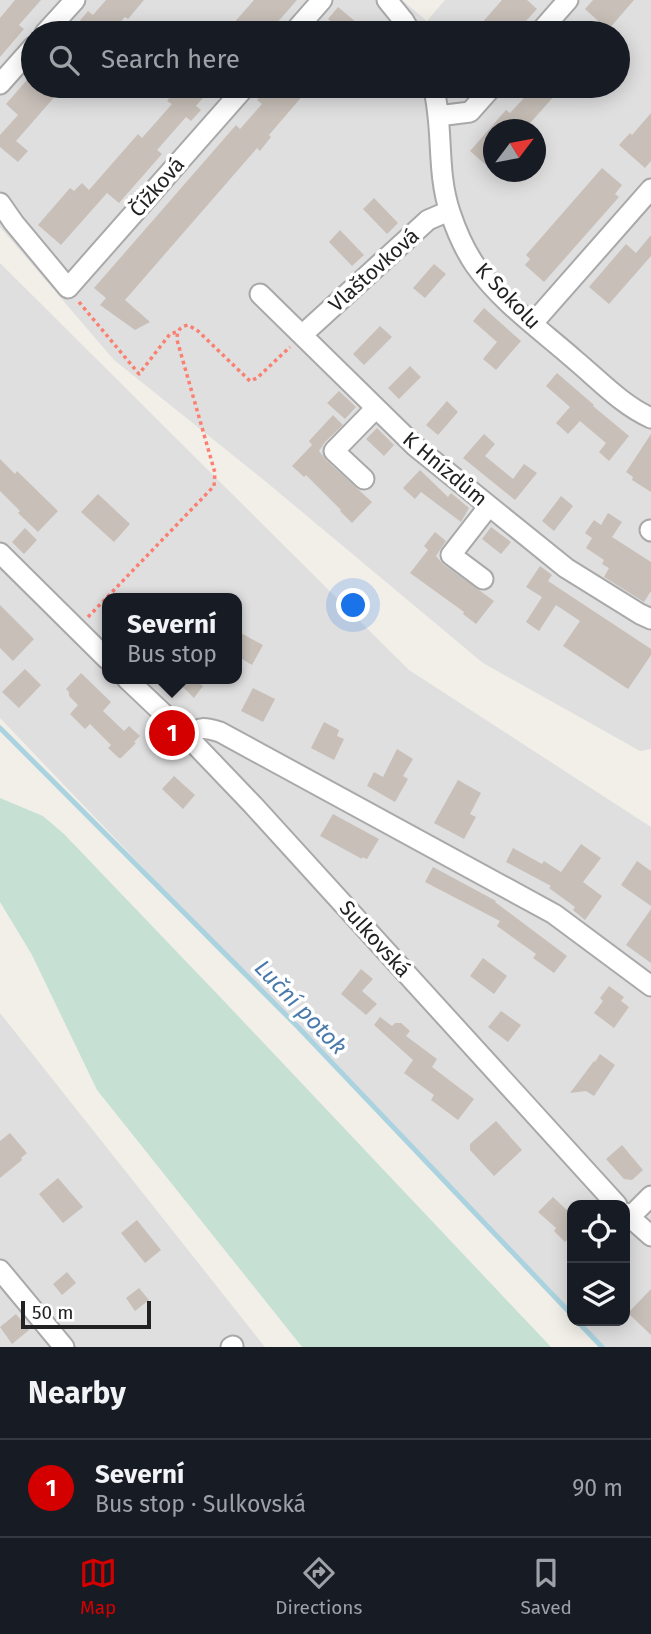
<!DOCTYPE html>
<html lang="en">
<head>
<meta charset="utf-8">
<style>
  body { margin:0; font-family:"Fira Sans",sans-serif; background:#20242c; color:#f1f3f6 }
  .controls { position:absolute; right:21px; bottom:21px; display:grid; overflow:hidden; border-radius:14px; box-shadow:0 4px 18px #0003 }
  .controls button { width:63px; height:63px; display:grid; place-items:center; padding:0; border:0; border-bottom:2px solid #363941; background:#171b24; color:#f1f3f6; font:35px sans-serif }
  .compass { position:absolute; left:483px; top:119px; width:63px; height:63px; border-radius:50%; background:#171b24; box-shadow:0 4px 18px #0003; rotate:58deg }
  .scale { position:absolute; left:21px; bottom:18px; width:130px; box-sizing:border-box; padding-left:7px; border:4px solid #222; border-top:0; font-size:19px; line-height:24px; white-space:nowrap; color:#222; -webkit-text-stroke:5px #fff; paint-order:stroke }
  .you { position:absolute; left:354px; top:606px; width:24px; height:24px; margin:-18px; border:5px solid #fff; border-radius:50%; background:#1a73e8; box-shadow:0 0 0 10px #1a73e833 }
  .badge { display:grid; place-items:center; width:46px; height:46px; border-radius:50%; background:#d40000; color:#fff; font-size:23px; font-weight:700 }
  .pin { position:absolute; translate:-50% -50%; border:4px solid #fff; box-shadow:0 2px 7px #0006 }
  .popup { position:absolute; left:102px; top:593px; width:140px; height:91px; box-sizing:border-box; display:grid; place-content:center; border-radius:14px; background:#171b24; filter:drop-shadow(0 2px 5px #0005); font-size:23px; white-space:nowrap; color:#9ea1a6 }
  .popup b { font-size:26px; color:#f1f3f6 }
  .popup::after { content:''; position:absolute; left:50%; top:100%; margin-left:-14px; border:14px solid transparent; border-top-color:#171b24 }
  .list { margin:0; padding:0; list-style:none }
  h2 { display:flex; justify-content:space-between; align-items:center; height:91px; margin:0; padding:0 28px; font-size:30px }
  h2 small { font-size:23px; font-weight:400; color:#9ea1a6 }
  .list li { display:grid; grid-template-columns:46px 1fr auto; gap:21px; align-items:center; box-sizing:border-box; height:98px; padding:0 28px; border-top:2px solid #363941 }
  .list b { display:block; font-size:26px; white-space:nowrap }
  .list p { margin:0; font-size:23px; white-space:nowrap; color:#9ea1a6 }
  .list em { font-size:23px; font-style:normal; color:#9ea1a6 }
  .icon { flex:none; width:38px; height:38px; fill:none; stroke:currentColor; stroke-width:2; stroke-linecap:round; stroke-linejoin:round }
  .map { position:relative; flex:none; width:651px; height:1347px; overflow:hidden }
  .search { position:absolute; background:#171b24; box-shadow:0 4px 18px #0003; left:21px; right:21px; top:21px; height:77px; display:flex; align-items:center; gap:18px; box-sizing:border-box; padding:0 24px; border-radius:38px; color:#9ea1a6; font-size:26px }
  .sheet { height:189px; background:#171b24 }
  nav { display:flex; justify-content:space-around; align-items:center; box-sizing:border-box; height:98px; border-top:2px solid #363941; background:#171b24; font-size:19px; color:#9ea1a6 }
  nav a { display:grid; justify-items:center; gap:4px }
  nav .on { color:#d40000 }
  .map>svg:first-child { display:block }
</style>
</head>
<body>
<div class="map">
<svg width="651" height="1347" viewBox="0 0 651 1347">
  <rect width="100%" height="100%" fill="#f2efe9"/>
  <path fill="#e0dfdf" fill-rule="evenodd" d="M0,0H402L427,21L445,0H651V749L640,751L483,663L265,481L114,360L0,227ZM33,33H618V86H33ZM494,130H536V172H494Z
    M0,263L409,670L651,827V1347H602L577,1321H625V1205H572V1316L0,718ZM107,598H237V679H107Z
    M0,1013L265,1347H0Z"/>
  <path fill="#c6e0d4" d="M0,798L43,816L64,834L222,999L551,1347H302L97,1090L32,955L0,902Z"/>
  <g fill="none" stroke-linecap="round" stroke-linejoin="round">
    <path stroke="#aad3df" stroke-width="5" d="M0,728L298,1027L572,1315
      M577,1321L602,1347"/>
  </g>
  <path fill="#c7bfb8" d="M15,0H41L19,25L24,29L0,57V18Z
    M106,0H144L128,19L125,17L110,33H90L78,23L88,11L93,15Z
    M254,0H297L268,33H225Z
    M502,0H527L537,9L515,33H473Z
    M593,0H634L608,30L585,9Z
    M338,7L369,33H345L328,19Z
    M33,73V86H64L16,141L28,151L18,162L0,147V135L18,115L6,104Z
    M180,86H213L196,106L201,110L191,121L186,117L157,150L162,154L119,203L107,193L61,245L38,225L70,188L74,191L82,183L89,190L138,134L142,138L172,104L167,101Z
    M270,86H311L269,135L271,137L260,151L257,148L125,300L150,322L135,330L100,305L106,298L94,288L236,125L240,129L262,104L257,100Z
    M535,86H563L524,130H494V172L470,151L506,110L510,113Z
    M651,113V161L645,168L619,145L630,133L632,135Z
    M602,168L622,185L615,194L619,197L544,282L525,265L530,259L526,255Z
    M374,198L398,223L387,234L363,209Z
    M340,230L364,255L352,266L329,242Z
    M651,235V256L609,304L589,287L626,244L636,253Z
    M434,264L446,274L425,298L413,288Z
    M484,308L521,341L496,370L483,359L497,342L473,321Z
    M380,326L392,337L364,365L353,354Z
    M410,366L421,377L399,399L388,388Z
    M557,373L594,405L593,406L629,436L609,461L599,452L606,443L580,421L568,434L556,423L570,407L546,386Z
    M339,391L356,407L345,419L327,403Z
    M447,401L458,412L438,435L426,425Z
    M333,415L343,425L325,442L319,451L326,460L372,502L352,523L340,511L341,510L306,475L304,477L292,466L312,445L309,441Z
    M377,428L394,445L384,456L366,439Z
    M484,434L495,444L485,456L513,479L524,464L537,473L515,500L463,458Z
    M651,434V492L632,480L633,477L626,472Z
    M0,459L15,474L17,471L58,511L38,532L18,513L20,511L0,491Z
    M420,470L448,497L451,493L469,508L461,522L421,492L415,499L403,488Z
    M98,494L130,524L114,542L81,512Z
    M561,496L573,506L554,531L542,521Z
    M608,513L622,522L612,537L651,562V591L644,602L604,577L609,568L602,564L604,560L586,548L592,538L585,533L594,520L601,525Z
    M491,527L511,542L501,554L482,539Z
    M25,528L37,540L24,554L12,542Z
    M435,532L446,541L436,556L443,564L494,601L476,624L463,614L464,612L410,573L428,550L424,546Z
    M540,566L552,575L548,581L651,649V655L628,689L563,646L580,621L556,605L539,631L526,622L542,597L526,587Z
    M0,605L34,639L13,661L0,648Z
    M237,631L263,645L252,665L237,656Z
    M25,669L41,685L19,708L2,692Z
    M81,673L111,702L103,711L124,731L129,726L140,736L134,742L136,743L121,758H119L108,748L111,745L90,724L85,729L70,714L78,705L69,696V692L66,689Z
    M175,679H193L203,686L194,698Z
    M253,688L275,699L263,722L241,711Z
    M324,722L339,730L337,736L344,739L334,760L311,748Z
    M397,749L413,759L403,776L408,779L395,802L367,786L374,772L383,777Z
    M174,776L195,795L183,809L162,789Z
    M458,780L481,793L470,814L476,817L464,839L434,823Z
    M333,814L379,839L367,859L362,857V859L320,836Z
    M581,844L601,858L583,882L602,896L585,920L573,910L575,907L549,888L551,886L506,862L513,848L542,864L544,861L561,872Z
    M637,861L651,871V906L621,885Z
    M433,867L496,901L495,902L567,956L554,973L533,958L536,954L497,926L500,921L425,882Z
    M651,909V963L626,945Z
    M483,958L507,976L494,994L470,976Z
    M361,969L373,979L362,991L377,1004L366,1015L341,994Z
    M609,986L624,997L621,1001L629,1007L614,1028L594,1013L603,1001L600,998Z
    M501,1011L521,1025L508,1042L488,1027Z
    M380,1017L392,1026L395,1023H401L410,1031L406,1036L437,1059L432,1067L474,1099L458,1120L431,1100L434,1095L404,1073L413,1060L374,1025Z
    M600,1054L615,1065L594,1096L586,1091L570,1093L594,1061L595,1062Z
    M496,1121L522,1150L494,1176L470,1150V1144Z
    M10,1133L27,1153L21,1158L22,1160L0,1178V1141Z
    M622,1145L643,1170L632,1180L624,1179L606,1159Z
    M58,1178L83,1207L63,1223L39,1194Z
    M553,1197L572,1215V1235L565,1242L554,1231L556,1228L538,1212Z
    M137,1220L161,1250L145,1263L121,1233Z
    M67,1272L76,1283L62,1295L53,1284Z
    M139,1288L149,1300L135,1311L126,1298Z
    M651,1289V1335L628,1313Z
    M16,1314L29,1330L12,1344L0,1327Z"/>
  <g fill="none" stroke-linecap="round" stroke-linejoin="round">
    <g stroke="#a9a9a9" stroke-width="23">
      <path id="minor" d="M387,0L404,21L411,33
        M45,33L75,0
        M293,33L322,0
        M539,33L568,0
        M0,84L33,47
        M433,86C444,127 436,171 450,212C456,230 464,249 475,265C501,302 541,330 575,360C599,380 622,405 651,418
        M438,116L470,112L493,86
        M0,203L14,223L68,288L246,86
        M260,294L415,446L566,568L640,614L651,619
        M533,323L651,189
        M302,335L428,220L449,211
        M364,479L334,451L376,408
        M650,530L651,531
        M0,553L107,659
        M483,579L451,555L489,506
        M127,679L186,735L253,805L617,1205
        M186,735C200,727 204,727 220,732L554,914L651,986
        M625,1213L651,1236
        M629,1218L651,1196
        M0,1270L64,1347
        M231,1347L233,1346"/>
    </g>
    <path stroke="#fa8072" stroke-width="3.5" stroke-dasharray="3.5 3.5" stroke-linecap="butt" d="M79,302L139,374L170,334L177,332
      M88,617L214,486L215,473L177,340C177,331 179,327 188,325L198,331L250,381L257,378L290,347"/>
    <use href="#minor" stroke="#fff" stroke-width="19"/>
  </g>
  <g text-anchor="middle" stroke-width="7" stroke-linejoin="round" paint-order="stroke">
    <g font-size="21" fill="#222" stroke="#fff">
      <text transform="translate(157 187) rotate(-49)" y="7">Čížková</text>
      <text transform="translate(374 270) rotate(-42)" y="7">Vlaštovková</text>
      <text transform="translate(508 296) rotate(46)" y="7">K Sokolu</text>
      <text transform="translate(445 469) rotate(40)" y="7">K Hnízdům</text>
      <text transform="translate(375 939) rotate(48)" y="7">Sulkovská</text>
    </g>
    <g font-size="23" font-style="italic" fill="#4a7aab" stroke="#fff">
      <text transform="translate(301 1007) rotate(46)" y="8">Luční potok</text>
    </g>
  </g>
</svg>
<div class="controls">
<button><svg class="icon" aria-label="locate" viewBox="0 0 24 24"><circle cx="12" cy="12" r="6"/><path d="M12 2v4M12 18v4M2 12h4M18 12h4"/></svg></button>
<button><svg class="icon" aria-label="layers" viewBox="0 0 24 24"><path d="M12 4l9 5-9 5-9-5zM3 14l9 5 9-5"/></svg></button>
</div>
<svg class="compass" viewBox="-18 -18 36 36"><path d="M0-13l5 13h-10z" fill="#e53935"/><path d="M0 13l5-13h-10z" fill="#9ea1a6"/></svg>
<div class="scale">50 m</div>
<div class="you"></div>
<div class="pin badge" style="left:172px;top:733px">1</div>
<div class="popup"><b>Severní</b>Bus stop</div>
<div class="search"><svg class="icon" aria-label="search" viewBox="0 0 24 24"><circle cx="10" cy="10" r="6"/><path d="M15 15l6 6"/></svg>Search here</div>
</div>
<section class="sheet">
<h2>Nearby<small></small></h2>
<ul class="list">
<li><span class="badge">1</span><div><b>Severní</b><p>Bus stop · Sulkovská</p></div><em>90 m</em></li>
</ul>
</section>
<nav>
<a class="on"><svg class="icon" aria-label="map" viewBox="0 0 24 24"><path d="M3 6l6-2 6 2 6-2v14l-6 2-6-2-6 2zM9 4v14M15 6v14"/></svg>Map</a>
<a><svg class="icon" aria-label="directions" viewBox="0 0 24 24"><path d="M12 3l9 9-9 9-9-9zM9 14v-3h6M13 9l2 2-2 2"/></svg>Directions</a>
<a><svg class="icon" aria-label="saved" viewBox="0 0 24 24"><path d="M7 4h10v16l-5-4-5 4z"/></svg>Saved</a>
</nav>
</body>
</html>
